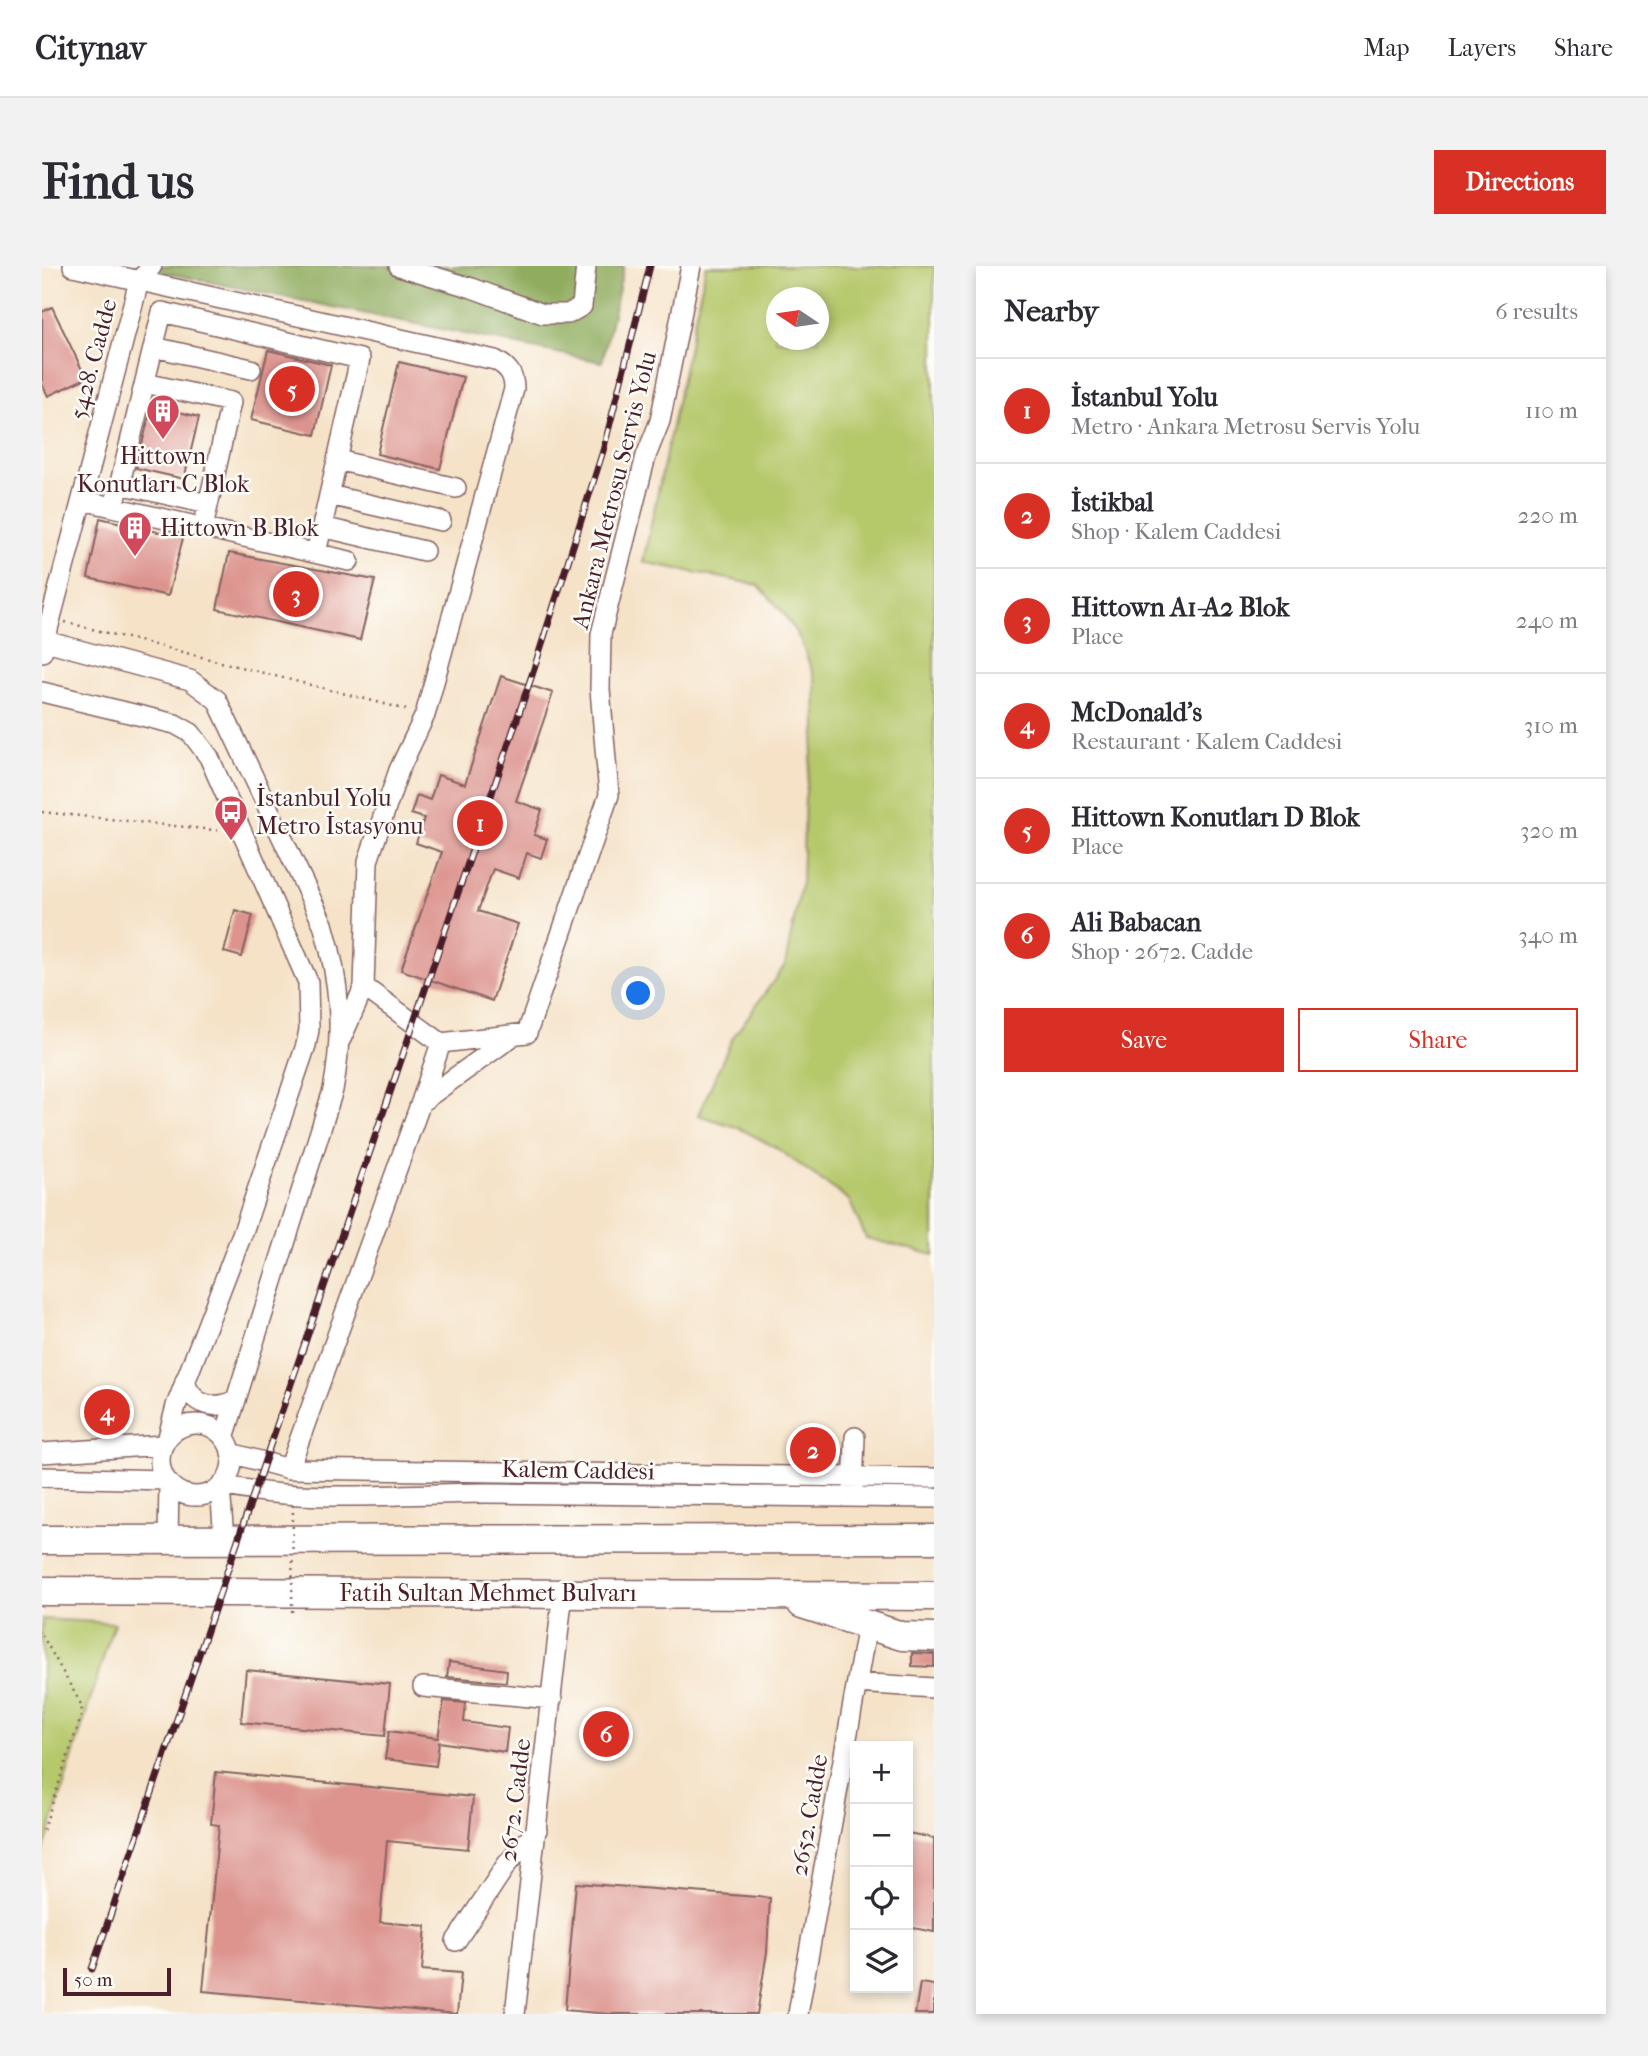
<!DOCTYPE html>
<html lang="en">
<head>
<meta charset="utf-8">
<style>
  body { margin:0; font-family:"IM FELL French Canon",serif; background:#f2f2f3; color:#2b2b33 }
  .controls { position:absolute; right:21px; bottom:21px; display:grid; overflow:hidden; border-radius:0px; box-shadow:0 4px 10px #0003 }
  .controls button { width:63px; height:63px; display:grid; place-items:center; padding:0; border:0; border-bottom:2px solid #e1e1e2; background:#fff; color:#2b2b33; font:35px sans-serif }
  .compass { position:absolute; left:724px; top:21px; width:63px; height:63px; border-radius:50%; background:#fff; box-shadow:0 4px 10px #0003; rotate:283deg }
  .scale { position:absolute; left:21px; bottom:18px; width:108px; box-sizing:border-box; padding-left:7px; border:4px solid #4a1f2b; border-top:0; font-size:19px; line-height:24px; white-space:nowrap; color:#4a1f2b; -webkit-text-stroke:5px #fdfcf7; paint-order:stroke }
  .you { position:absolute; left:597px; top:728px; width:24px; height:24px; margin:-18px; border:5px solid #fff; border-radius:50%; background:#1a73e8; box-shadow:0 0 0 10px #1a73e833 }
  .badge { display:grid; place-items:center; width:46px; height:46px; border-radius:50%; background:#d93025; color:#fff; font-size:23px; font-weight:700 }
  .pin { position:absolute; translate:-50% -50%; border:4px solid #fff; box-shadow:0 2px 7px #0006 }
  .list { margin:0; padding:0; list-style:none }
  h2 { display:flex; justify-content:space-between; align-items:center; height:91px; margin:0; padding:0 28px; font-size:30px }
  h2 small { font-size:23px; font-weight:400; color:#7c7c81 }
  .list li { display:grid; grid-template-columns:46px 1fr auto; gap:21px; align-items:center; box-sizing:border-box; height:105px; padding:0 28px; border-top:2px solid #e1e1e2 }
  .list b { display:block; font-size:26px; white-space:nowrap }
  .list p { margin:0; font-size:23px; white-space:nowrap; color:#7c7c81 }
  .list em { font-size:23px; font-style:normal; color:#7c7c81 }
  .actions { display:flex; gap:14px; padding:21px 28px }
  .actions a { flex:1; padding:16px 0; border:2px solid #d93025; border-radius:0px; text-align:center; font-size:24px; color:#d93025 }
  .actions .main { background:#d93025; color:#fff }
  .icon { flex:none; width:38px; height:38px; fill:none; stroke:currentColor; stroke-width:2; stroke-linecap:round; stroke-linejoin:round }
  .map { position:relative; flex:none; width:892px; height:1748px; overflow:hidden; border-radius:0px }
  header { display:flex; align-items:center; gap:42px; box-sizing:border-box; height:98px; padding:0 35px; background:#fff; border-bottom:2px solid #e1e1e2 }
  header strong { font-size:33px }
  nav { display:flex; gap:38px; margin-inline-start:auto; font-size:24px }
  .intro { display:flex; align-items:center; justify-content:space-between; box-sizing:border-box; height:168px; padding:0 42px }
  h1 { margin:0; font-size:49px }
  .button { padding:18px 32px; border-radius:0px; background:#d93025; color:#fff; font-size:24px; font-weight:700 }
  main { display:flex; gap:42px; padding:0 42px }
  aside { flex:1; background:#fff; border-radius:0px; box-shadow:0 4px 10px #0003 }
  .map>svg:first-child { display:block }
</style>
</head>
<body>
<header>
<strong>Citynav</strong>
<nav><a>Map</a><a>Layers</a><a>Share</a></nav>
</header>
<div class="intro"><h1>Find us</h1><a class="button">Directions</a></div>
<main>
<div class="map">
<svg width="892" height="1748" viewBox="0 0 892 1748">
  <rect width="100%" height="100%" fill="#fdfcf7"/>
  <filter id="ink" filterUnits="userSpaceOnUse"><feTurbulence type="fractalNoise" baseFrequency=".0143" numOctaves="2"/><feDisplacementMap in="SourceGraphic" scale="14" xChannelSelector="R" yChannelSelector="G"/><feConvolveMatrix kernelMatrix="1 2 1 2 8 2 1 2 1" color-interpolation-filters="sRGB"/></filter>
  <filter id="wash" filterUnits="userSpaceOnUse"><feTurbulence type="fractalNoise" baseFrequency=".00686" numOctaves="4" result="noise"/><feDisplacementMap in="SourceGraphic" scale="28" xChannelSelector="R" yChannelSelector="G"/><feGaussianBlur stdDeviation="1.57" result="paint"/><feColorMatrix in="noise" values="0 0 0 0 0 0 0 0 0 0 0 0 0 0 0 0 0 1.4 0 .05"/><feComposite in="paint" operator="in"/></filter>
  <g filter="url(#wash)">
    <rect width="100%" height="100%" fill="#f5e2c7"/>
    <path fill="#b5c86b" stroke="#80744b" stroke-width="2" fill-rule="evenodd" d="M664,0H892V989L824,972L807,934L733,881L697,862L656,849L690,773L743,699L760,615L763,532L774,461L773,413L758,373L740,345L716,319L601,296ZM734,32H776V74H734Z
      M0,1353L72,1357L0,1590Z"/>
    <path fill="#90ac5f" stroke="#6d6645" stroke-width="2" d="M90,0H582L560,96Z"/>
    <g id="blocks">
      <path fill="#dd948f" d="M10,41L44,112L6,130L0,118V46Z
        M226,84L289,99L273,169L209,154Z
        M357,96L421,111L398,203L335,188Z
        M110,139L157,151L142,213L94,202Z
        M58,252L141,272L126,330L46,312Z
        M187,287L333,314L318,374L175,343Z
        M459,410L511,427L474,535L500,544L492,569L505,573L499,592L485,587L477,612L451,603L436,645L476,658L450,735L359,704L400,586L374,577L382,552L369,548L375,529L388,534L396,509L423,518Z
        M193,644L211,649L200,691L182,686Z
        M870,1387L892,1388V1401L870,1400Z
        M407,1396L465,1404L464,1416L405,1411Z
        M204,1404L348,1418L343,1470L199,1456Z
        M402,1435L424,1437L422,1456L466,1462L463,1486L397,1476L394,1500L343,1493L347,1465L396,1472Z
        M174,1506L431,1531L426,1583L345,1575L338,1656L384,1660L380,1704L419,1707L415,1748L161,1725L177,1559L169,1558Z
        M866,1567L892,1572V1666L866,1661Z
        M534,1617L728,1632L725,1686L715,1748H567L523,1744Z
        M878,1717L892,1719V1748H873Z"/>
    </g>
  </g>
  <g filter="url(#ink)">
    <use href="#blocks" fill-opacity="0" stroke="#866362" stroke-width="2"/>
    <g fill="none" stroke-linecap="round" stroke-linejoin="round">
      <g stroke="#866362" stroke-width="22">
        <path id="minor" d="M31,0L453,94C466,101 472,108 472,123L383,449L357,504L326,595L322,721L299,773
          M357,0L430,22L501,48H526L540,40L544,0
          M112,81L209,103
          M103,117L189,136L161,262
          M295,194L414,222
          M78,218L166,238
          M287,229L399,255
          M40,234L307,295
          M72,241L120,46L318,93L274,287
          M280,261L382,285
          M0,374L148,414L175,434L281,658C298,715 302,766 291,824L182,1172
          M0,386L97,15L110,0
          M0,426L133,458L149,467L167,491L266,716L267,764L264,779L202,963L134,1140L126,1171
          M322,721L399,777L379,836
          M399,777L485,767L567,529L558,423L559,368L604,190L618,155L649,0
          M143,1115C150,1141 173,1144 194,1134
          M118 1194a36 36 0 1 1 72 0a36 36 0 1 1-72 0Z
          M0,1187L121,1179
          M189,1187L247,1203L892,1212
          M247,1203L379,836L468,772
          M0,1211L124,1214
          M180,1219C265,1238 358,1227 445,1227C594,1228 743,1229 892,1232
          M178,1220L182,1274
          M811,1222L813,1171
          M126,1274L127,1218
          M815,1417L892,1422
          M381,1421L510,1433
          M414,1675L465,1598L495,1564
          M473,1748L521,1326
          M756,1748L825,1359"/>
      </g>
      <g stroke="#866362" stroke-width="31">
        <path id="highway" d="M0,1274L892,1273
          M0,1325L892,1330
          M760,1338L860,1370L892,1371"/>
      </g>
      <path stroke="#866362" stroke-width="2.5" stroke-dasharray="2 5" stroke-linecap="butt" d="M23,356L366,444
        M0,546L181,565
        M0,1369L40,1440L39,1451L0,1568"/>
      <use href="#minor" stroke="#fff" stroke-width="19"/>
      <use href="#highway" stroke="#fff" stroke-width="28"/>
      <g stroke="#4a1f2b" stroke-width="7">
        <path id="rail" d="M50,1703L491,406L561,185L608,0"/>
      </g>
      <use href="#rail" stroke="#fdfcf7" stroke-width="4.5" stroke-dasharray="13" stroke-linecap="butt"/>
      <path stroke="#866362" stroke-width="2.5" stroke-dasharray="2 5" stroke-linecap="butt" d="M250,1346L251,1237"/>
    </g>
  </g>
  <defs>
    <g id="building-pin" transform="scale(1.75)"><path d="M0 17L-7.5 6A9.5 9.5 0 1 1 7.5 6Z" fill="#d1495b" stroke="#fdfcf7"/><path d="M-4-6H4V6H1V3H-1V6H-4ZM-2.5-4.3h1.7v1.8h-1.7ZM.8-4.3h1.7v1.8H.8ZM-2.5-1h1.7V.8h-1.7ZM.8-1h1.7V.8H.8Z" fill="#fff"/></g>
    <g id="bus-pin" transform="scale(1.75)"><path d="M0 17L-7.5 6A9.5 9.5 0 1 1 7.5 6Z" fill="#d1495b" stroke="#fdfcf7"/><path d="M-5-6H5V4H4V6H2V4H-2V6H-4V4H-5ZM-3.5-4V0h7V-4ZM-3.5 1.2v1.5H-2V1.2ZM2 1.2v1.5H3.5V1.2Z" fill="#fff"/></g>
  </defs>
  <g fill-rule="evenodd">
    <use href="#building-pin" x="121" y="145"/>
    <use href="#building-pin" x="93" y="262"/>
    <use href="#bus-pin" x="189" y="546"/>
  </g>
  <g text-anchor="middle" stroke-width="5" stroke-linejoin="round" paint-order="stroke">
    <g font-size="24" fill="#4a1f2b" stroke="#fdfcf7">
      <text transform="translate(51 93) rotate(-75)" y="8">5428. Cadde</text>
      <text transform="translate(572 224) rotate(-76)" y="8">Ankara Metrosu Servis Yolu</text>
      <text transform="translate(536 1204) rotate(1)" y="8">Kalem Caddesi</text>
      <text x="446" y="1335">Fatih Sultan Mehmet Bulvarı</text>
      <text transform="translate(473 1534) rotate(-83)" y="8">2672. Cadde</text>
      <text transform="translate(767 1549) rotate(-80)" y="8">2652. Cadde</text>
    </g>
    <g font-size="24" fill="#4a1f2b" stroke="#fdfcf7" text-anchor="start">
      <text x="121" y="198" text-anchor="middle">Hittown<tspan x="121" dy="28">Konutları C Blok</tspan></text>
      <text x="118" y="270">Hittown B Blok</text>
      <text x="214" y="540">İstanbul Yolu<tspan x="214" dy="28">Metro İstasyonu</tspan></text>
    </g>
  </g>
</svg>
<div class="controls">
<button>+</button>
<button>−</button>
<button><svg class="icon" aria-label="locate" viewBox="0 0 24 24"><circle cx="12" cy="12" r="6"/><path d="M12 2v4M12 18v4M2 12h4M18 12h4"/></svg></button>
<button><svg class="icon" aria-label="layers" viewBox="0 0 24 24"><path d="M12 4l9 5-9 5-9-5zM3 14l9 5 9-5"/></svg></button>
</div>
<svg class="compass" viewBox="-18 -18 36 36"><path d="M0-13l5 13h-10z" fill="#e53935"/><path d="M0 13l5-13h-10z" fill="#7c7c81"/></svg>
<div class="scale">50 m</div>
<div class="you"></div>
<div class="pin badge" style="left:438px;top:557px">1</div>
<div class="pin badge" style="left:771px;top:1184px">2</div>
<div class="pin badge" style="left:254px;top:328px">3</div>
<div class="pin badge" style="left:65px;top:1146px">4</div>
<div class="pin badge" style="left:250px;top:123px">5</div>
<div class="pin badge" style="left:564px;top:1468px">6</div>
</div>
<aside>
<h2>Nearby<small>6 results</small></h2>
<ul class="list">
<li><span class="badge">1</span><div><b>İstanbul Yolu</b><p>Metro · Ankara Metrosu Servis Yolu</p></div><em>110 m</em></li>
<li><span class="badge">2</span><div><b>İstikbal</b><p>Shop · Kalem Caddesi</p></div><em>220 m</em></li>
<li><span class="badge">3</span><div><b>Hittown A1-A2 Blok</b><p>Place</p></div><em>240 m</em></li>
<li><span class="badge">4</span><div><b>McDonald's</b><p>Restaurant · Kalem Caddesi</p></div><em>310 m</em></li>
<li><span class="badge">5</span><div><b>Hittown Konutları D Blok</b><p>Place</p></div><em>320 m</em></li>
<li><span class="badge">6</span><div><b>Ali Babacan</b><p>Shop · 2672. Cadde</p></div><em>340 m</em></li>
</ul>
<div class="actions"><a class="main">Save</a><a>Share</a></div>
</aside>
</main>
</body>
</html>
